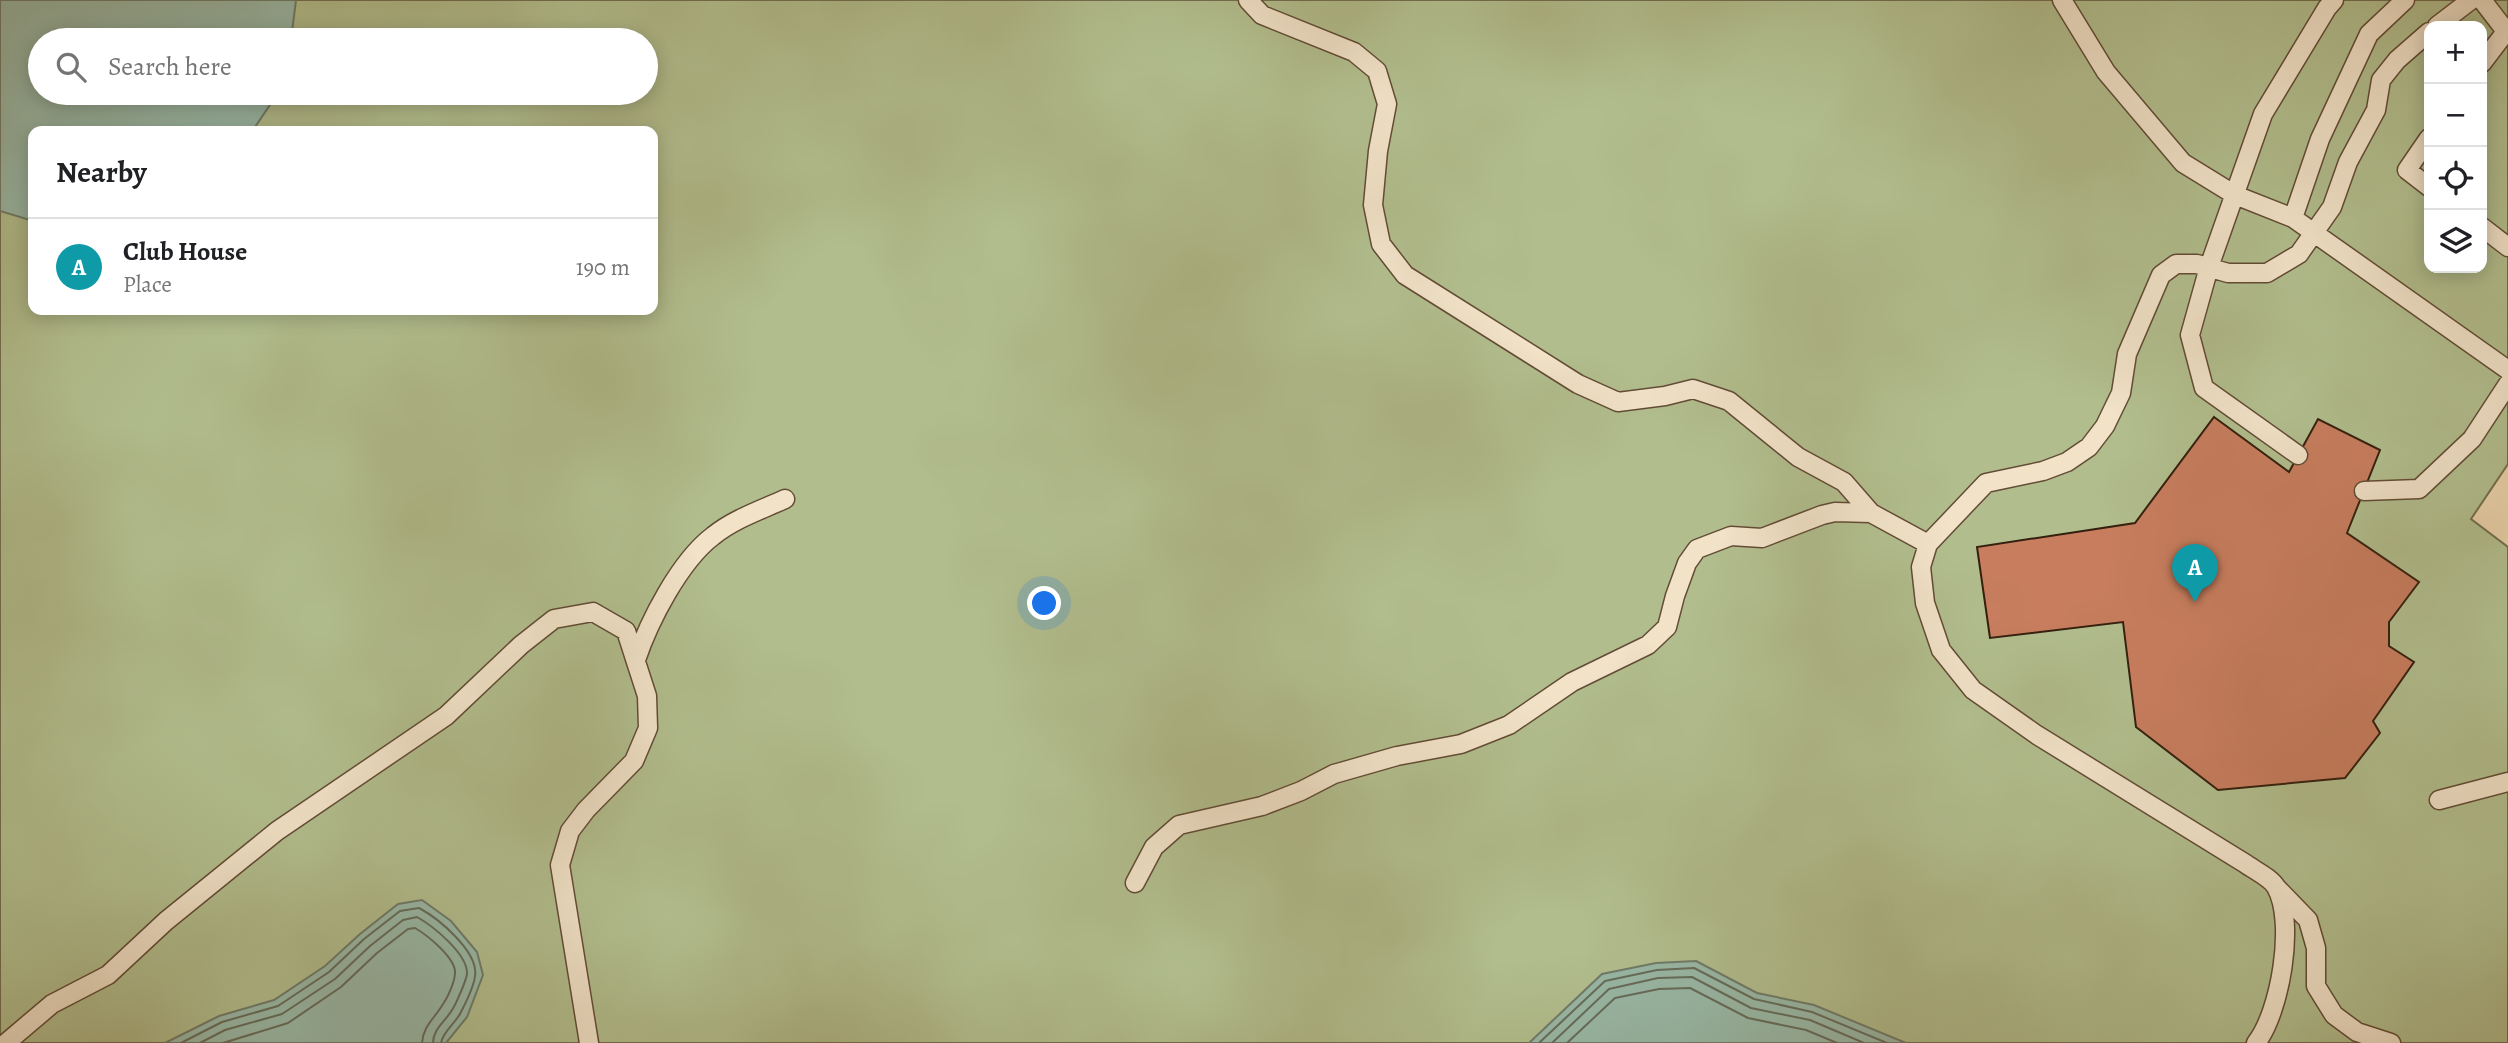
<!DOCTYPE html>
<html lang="en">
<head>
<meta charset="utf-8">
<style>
  body { margin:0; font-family:Alegreya,serif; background:#f2f2f2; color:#202124 }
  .controls { position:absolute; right:21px; top:21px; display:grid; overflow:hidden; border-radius:14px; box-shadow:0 4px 18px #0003 }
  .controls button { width:63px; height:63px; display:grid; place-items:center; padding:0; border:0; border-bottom:2px solid #e0e0e0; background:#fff; color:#202124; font:35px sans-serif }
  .you { position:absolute; left:1045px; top:604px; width:24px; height:24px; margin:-18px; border:5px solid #fff; border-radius:50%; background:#1a73e8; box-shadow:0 0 0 10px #1a73e833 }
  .badge { display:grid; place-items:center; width:46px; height:46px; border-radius:50%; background:#1a73e8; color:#fff; font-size:23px; font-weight:700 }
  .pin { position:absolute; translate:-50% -58px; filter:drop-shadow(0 2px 4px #0008) }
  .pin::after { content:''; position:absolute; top:37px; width:24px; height:21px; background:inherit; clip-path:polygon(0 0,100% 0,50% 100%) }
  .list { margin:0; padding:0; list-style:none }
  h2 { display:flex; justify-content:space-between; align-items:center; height:91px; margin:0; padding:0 28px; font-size:30px }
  h2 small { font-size:23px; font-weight:400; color:#757577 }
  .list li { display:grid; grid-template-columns:46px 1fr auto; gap:21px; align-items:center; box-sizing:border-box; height:98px; padding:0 28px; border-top:2px solid #e0e0e0 }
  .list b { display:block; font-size:26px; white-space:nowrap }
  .list p { margin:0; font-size:23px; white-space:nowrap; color:#757577 }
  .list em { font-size:23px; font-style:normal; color:#757577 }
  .icon { flex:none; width:38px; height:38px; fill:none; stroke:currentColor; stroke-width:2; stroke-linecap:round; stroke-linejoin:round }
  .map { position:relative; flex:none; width:2508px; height:1043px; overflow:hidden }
  .search { position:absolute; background:#fff; box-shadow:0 4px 18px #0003; left:28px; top:28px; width:630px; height:77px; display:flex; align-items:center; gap:18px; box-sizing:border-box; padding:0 24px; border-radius:38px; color:#757577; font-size:26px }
  .panel { position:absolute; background:#fff; box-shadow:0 4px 18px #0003; left:28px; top:126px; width:630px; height:189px; border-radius:14px }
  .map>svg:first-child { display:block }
</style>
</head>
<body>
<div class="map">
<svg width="2508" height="1043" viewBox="0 0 2508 1043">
  <rect width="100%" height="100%" fill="#ead2aa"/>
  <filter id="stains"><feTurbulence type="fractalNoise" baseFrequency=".00286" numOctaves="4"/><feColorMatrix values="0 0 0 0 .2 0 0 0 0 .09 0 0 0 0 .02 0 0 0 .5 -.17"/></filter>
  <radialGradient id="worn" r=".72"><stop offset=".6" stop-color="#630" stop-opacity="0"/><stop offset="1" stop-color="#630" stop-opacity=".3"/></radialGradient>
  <path fill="#b1bd8d" stroke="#726e4e" stroke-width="2" fill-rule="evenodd" d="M0,0H2508V464L2471,519L2508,547V1043H0ZM2429,26H2482V268H2429ZM40,40H646V93H40ZM33,131H653V310H33Z"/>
  <path fill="#98b8a6" stroke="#707b69" stroke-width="2" d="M0,0H296L291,40H40V93H278L255,127L249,131H33V221L0,211Z
    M422,900L451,921L477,952L483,975L467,1017L446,1043H165L219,1016L274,1000L325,966L360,934L398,904Z
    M1696,961L1757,993L1814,1005L1906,1043H1529L1602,974L1656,963Z"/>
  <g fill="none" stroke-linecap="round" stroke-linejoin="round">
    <path stroke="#666c5a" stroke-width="2" d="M181,1043L222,1022L278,1006L329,972L364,939L400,911L419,908C438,918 479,952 475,976C474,987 466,1002 461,1012C456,1023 443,1031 441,1043
      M200,1043L225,1030L282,1014L335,979L370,946L403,920L417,917C433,926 468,954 467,974C466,981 456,1004 452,1010C445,1022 433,1029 433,1043
      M223,1043L288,1023L341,987L377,953L408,929L415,928C427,935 456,958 455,973C455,981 448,997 443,1004C435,1018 423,1026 422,1043
      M1539,1043L1605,981L1657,970L1694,968L1754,999L1812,1012L1887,1043
      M1552,1043L1609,989L1658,978L1692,977L1751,1008L1810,1020L1864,1043
      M1567,1043L1615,998L1659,989L1690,988L1748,1018L1806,1030L1837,1043"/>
  </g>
  <path fill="#c77d5e" stroke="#34200e" stroke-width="2" d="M2214,417L2289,472L2318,419L2380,450L2347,533L2419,582L2389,622V646L2414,662L2373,721L2380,733L2345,778L2218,790L2136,727L2123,622L1990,638L1977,547L2135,523Z"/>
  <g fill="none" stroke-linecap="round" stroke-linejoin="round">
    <g stroke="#624c35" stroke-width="21">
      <path id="service" d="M1248,0L1262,15L1354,52L1377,71L1387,104L1378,151L1373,205L1381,244L1405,275L1578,384L1618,402L1665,396L1693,389L1729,401L1798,457L1844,482L1871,513L1928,544
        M2062,0L2106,72L2183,163L2235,195L2293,218L2508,370
        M2482,0L2505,30
        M2437,26L2471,0
        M2482,63L2508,29
        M2429,138L2407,170L2429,187
        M2293,218L2320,139L2369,34L2405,0
        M2482,227L2508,247
        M2298,455L2204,388L2190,335L2209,267L2263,114L2327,8L2334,0
        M2364,491L2419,489L2472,439L2508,384
        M636,660C649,621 680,561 713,536C734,519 761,510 785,499
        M2439,800L2508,782
        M1135,883L1154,847L1179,825L1262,806L1301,791L1334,774L1397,756L1461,744L1509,725L1572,682L1648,645L1667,627L1675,596L1687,563L1697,549L1731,536L1762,538L1822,515L1835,512L1871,513
        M2277,888L2308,920L2316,948V986L2334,1015L2357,1032L2391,1043
        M6,1043L52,1004L108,975L166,921L277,831L446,716L521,645L554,619L593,612L626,631L647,696L648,728L634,761L586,810L570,831L560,865L589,1043
        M2256,1043C2280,1013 2296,922 2276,887C2271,878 2254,870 2246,864L2037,735L1973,690L1941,650L1925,603L1921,567L1928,544L1986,483L2043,471L2067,462L2089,447L2105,426L2121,393L2127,354L2161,275L2176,264H2197L2228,273H2267L2299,254L2332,207L2348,162L2376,110L2381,80L2397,60L2429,32"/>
    </g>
    <use href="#service" stroke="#f1e2c8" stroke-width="18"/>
  </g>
  <rect width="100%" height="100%" filter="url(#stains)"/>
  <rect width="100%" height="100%" fill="url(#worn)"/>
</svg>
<div class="controls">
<button>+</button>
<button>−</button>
<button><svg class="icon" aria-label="locate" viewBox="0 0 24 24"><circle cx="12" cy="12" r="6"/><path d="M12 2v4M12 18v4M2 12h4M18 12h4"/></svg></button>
<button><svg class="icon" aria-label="layers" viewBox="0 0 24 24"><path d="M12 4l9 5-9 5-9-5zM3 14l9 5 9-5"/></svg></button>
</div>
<div class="you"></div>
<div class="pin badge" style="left:2195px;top:602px;background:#0f9aa8">A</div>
<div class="search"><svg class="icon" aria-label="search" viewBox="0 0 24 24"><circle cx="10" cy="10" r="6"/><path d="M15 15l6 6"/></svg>Search here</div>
<section class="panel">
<h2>Nearby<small></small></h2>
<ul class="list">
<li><span class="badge" style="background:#0f9aa8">A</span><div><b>Club House</b><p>Place</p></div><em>190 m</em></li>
</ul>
</section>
</div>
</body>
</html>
